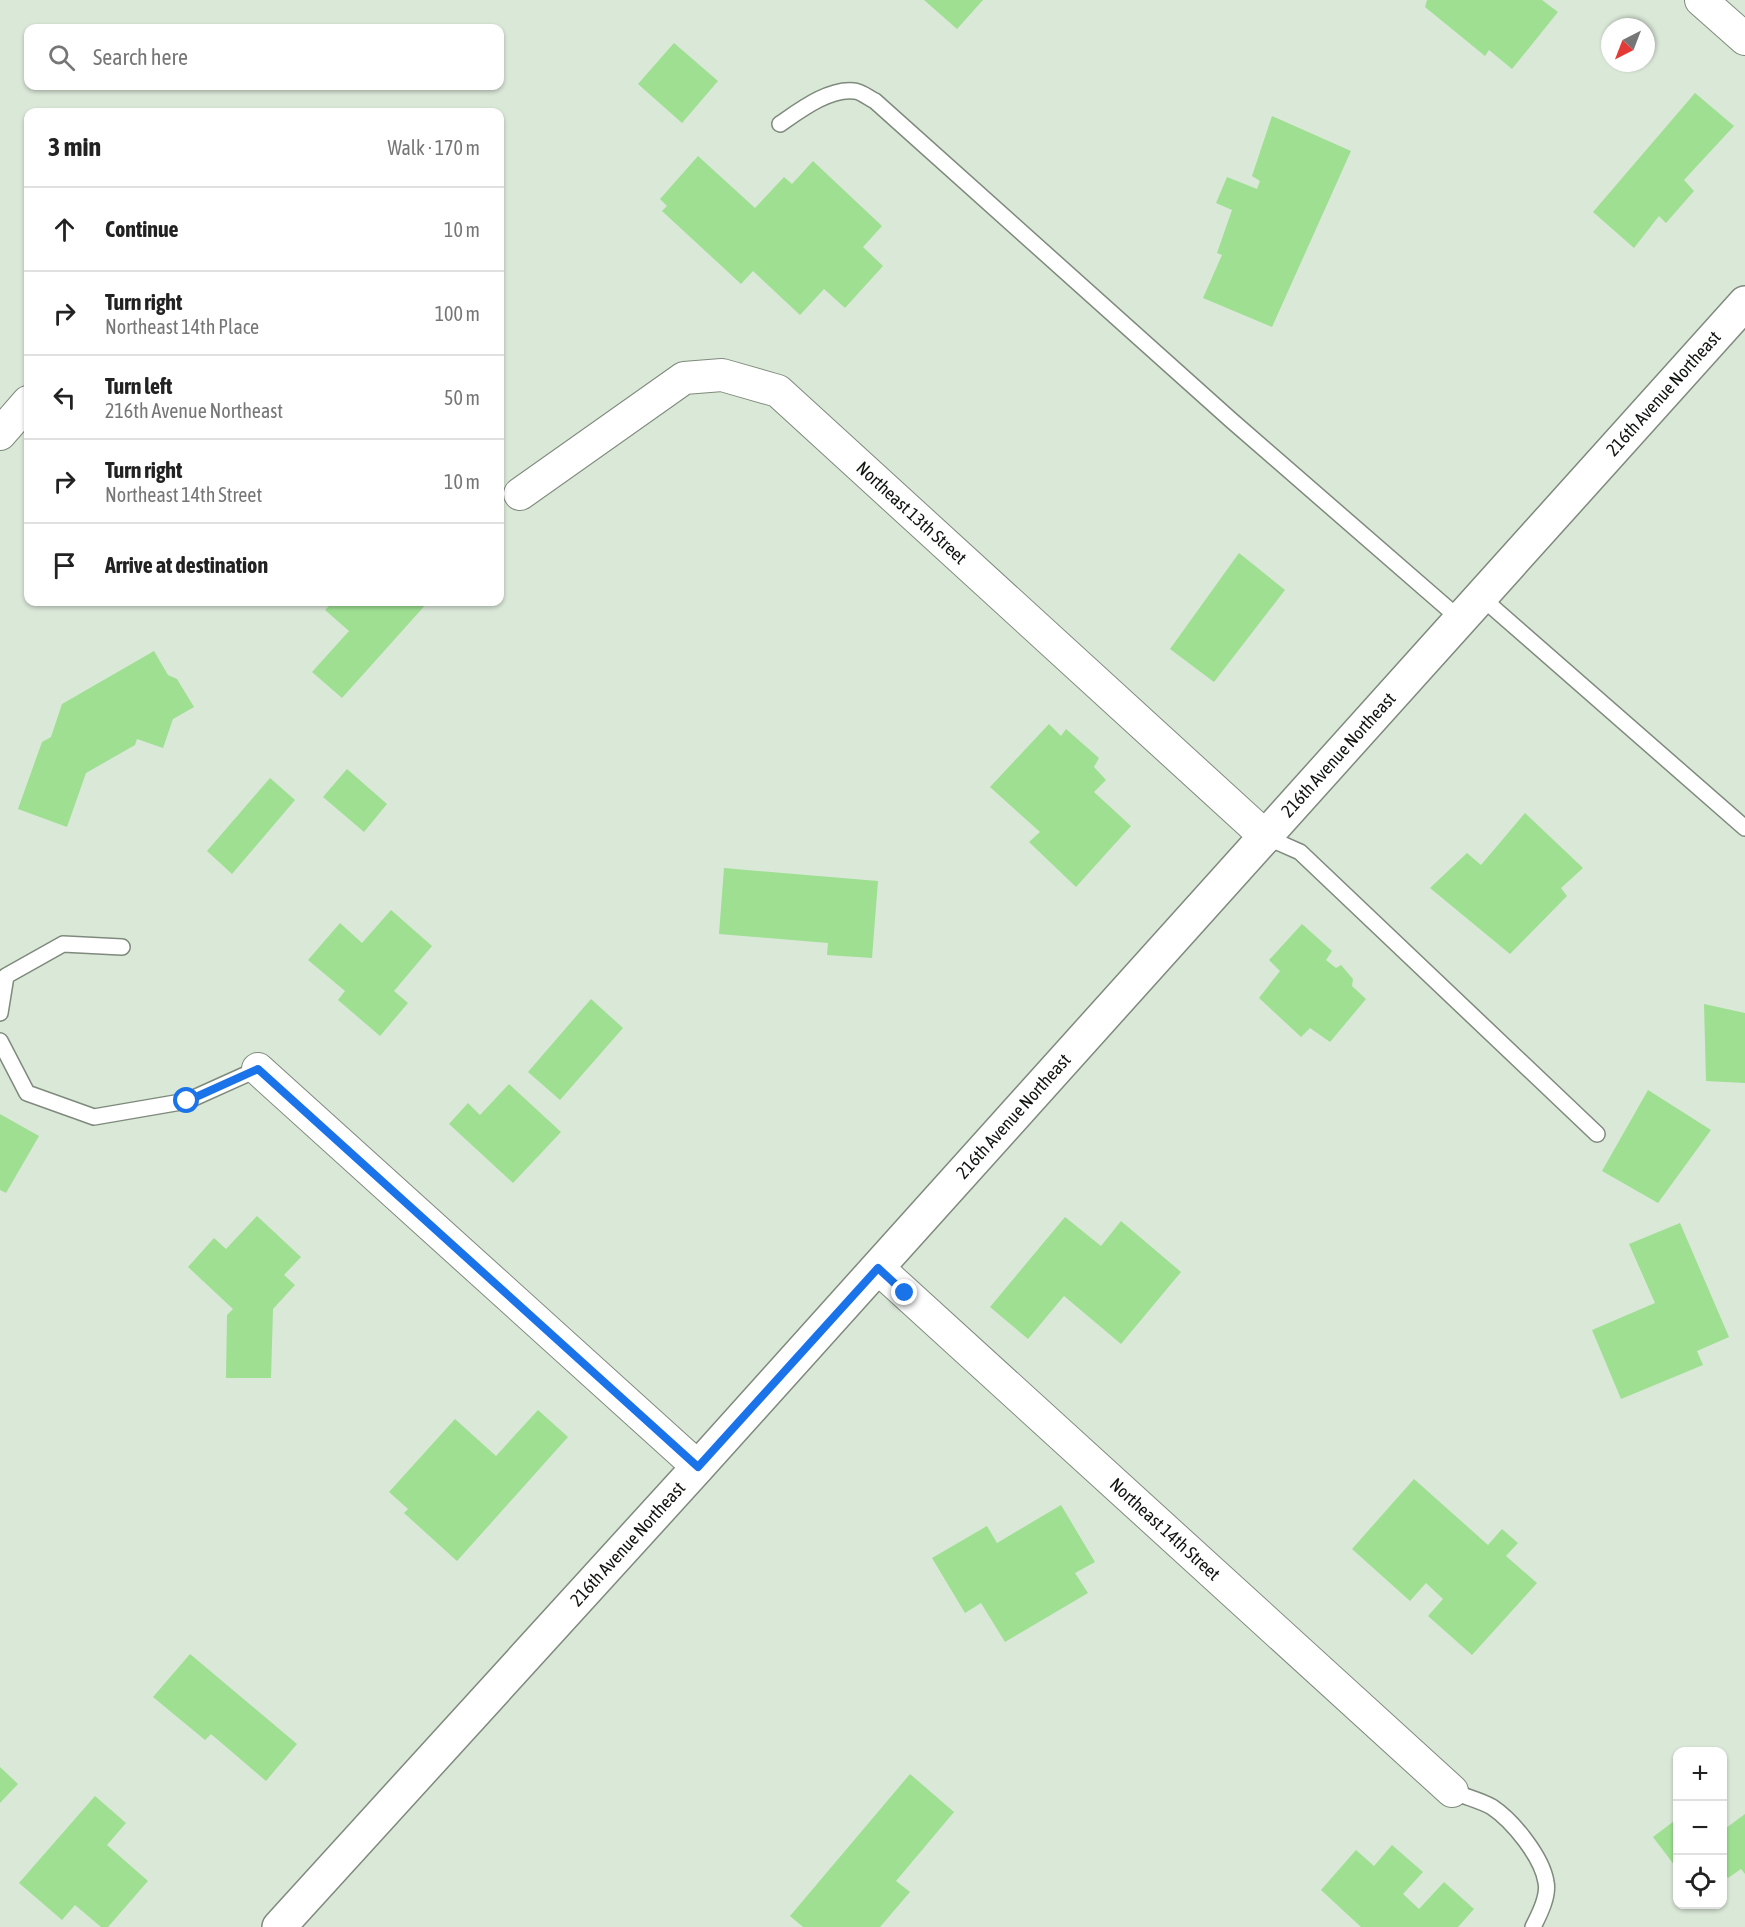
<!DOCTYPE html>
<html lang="en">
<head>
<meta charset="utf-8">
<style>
  body { margin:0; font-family:"Asap Condensed",sans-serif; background:#f6f6f6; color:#222 }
  .controls { position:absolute; right:18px; bottom:18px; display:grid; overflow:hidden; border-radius:12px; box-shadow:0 2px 4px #0004 }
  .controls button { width:54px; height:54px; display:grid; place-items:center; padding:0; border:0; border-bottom:2px solid #e0e0e0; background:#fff; color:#222; font:30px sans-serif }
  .compass { position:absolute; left:1601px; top:18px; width:54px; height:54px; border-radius:50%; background:#fff; box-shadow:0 2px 4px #0004; rotate:222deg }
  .stop { position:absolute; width:18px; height:18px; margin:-14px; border:4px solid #1a73e8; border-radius:50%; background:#fff }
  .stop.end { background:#1a73e8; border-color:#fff; box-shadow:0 2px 6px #0008 }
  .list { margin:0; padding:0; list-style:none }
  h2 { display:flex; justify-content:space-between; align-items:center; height:78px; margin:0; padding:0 24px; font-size:26px }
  h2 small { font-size:20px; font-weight:400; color:#767676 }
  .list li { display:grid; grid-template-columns:39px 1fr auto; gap:18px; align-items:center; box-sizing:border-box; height:84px; padding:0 24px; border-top:2px solid #e0e0e0 }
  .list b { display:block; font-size:22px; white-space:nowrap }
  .list p { margin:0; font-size:20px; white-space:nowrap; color:#767676 }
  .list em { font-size:20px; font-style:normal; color:#767676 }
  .icon { flex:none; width:33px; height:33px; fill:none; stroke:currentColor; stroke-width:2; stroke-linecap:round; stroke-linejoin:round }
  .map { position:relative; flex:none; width:1745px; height:1927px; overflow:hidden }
  .search { position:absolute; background:#fff; box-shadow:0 2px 4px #0004; left:24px; top:24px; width:480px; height:66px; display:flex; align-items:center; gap:15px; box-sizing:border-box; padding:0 21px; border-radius:12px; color:#767676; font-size:22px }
  .panel { position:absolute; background:#fff; box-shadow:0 2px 4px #0004; left:24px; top:108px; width:480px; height:498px; border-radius:12px }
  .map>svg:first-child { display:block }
</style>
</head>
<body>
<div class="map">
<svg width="1745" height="1927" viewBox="0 0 1745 1927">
  <rect width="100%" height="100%" fill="#dae8d8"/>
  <path fill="#9edf92" d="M924,0H983L957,29Z
    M1427,0H1542L1558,12L1512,69L1489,50L1485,56L1425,7Z
    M674,43L718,81L682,123L638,84Z
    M1695,93L1734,126L1684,180L1694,191L1666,223L1659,216L1634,248L1593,212Z
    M1272,116L1351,151L1272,327L1203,298L1222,255L1217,253L1232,210L1216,203L1227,177L1257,189L1260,181L1252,176Z
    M698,156L755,208L784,177L792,184L813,161L882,226L863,247L883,266L845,308L824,289L800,315L753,271L741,284L662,211L667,206L660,199Z
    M1239,553L1285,590L1214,682L1170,649Z
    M333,602H428L342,698L312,672L349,631L325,610Z
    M154,651L168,675L177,679L194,707L173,719L163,748L137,739L135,745L86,773L67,827L18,809L42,742L51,737L62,704Z
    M1049,724L1061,736L1066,729L1099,758L1094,767L1106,780L1094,792L1131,826L1076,887L1029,842L1040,832L990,787Z
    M347,769L387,804L364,832L323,797Z
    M270,778L295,800L232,874L207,851Z
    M1525,813L1583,868L1561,888L1567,896L1510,954L1430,888L1467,853L1481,865Z
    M724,868L878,881L872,958L827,955L828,943L719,934Z
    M391,910L432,946L394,991L408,1003L380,1036L338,1000L345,991L308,960L340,923L362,943Z
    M1302,924L1332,951L1326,960L1336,968L1341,965L1353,979L1352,986L1366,999L1330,1042L1310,1028L1301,1037L1259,998L1280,971L1269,960Z
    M591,999L623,1028L560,1100L528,1072Z
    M1704,1004L1745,1013V1083L1706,1081Z
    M509,1084L561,1132L513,1183L449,1124L468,1103L480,1115Z
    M1648,1090L1711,1130L1658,1203L1602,1171Z
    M0,1114L39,1136L6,1193L0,1190Z
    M257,1216L301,1257L284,1275L295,1285L273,1309L271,1378H226L227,1315L233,1309L188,1267L214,1238L226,1249Z
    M1065,1217L1101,1246L1121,1221L1181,1272L1121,1344L1064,1296L1028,1339L990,1307Z
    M1680,1223L1729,1337L1697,1351L1703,1365L1621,1399L1592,1330L1655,1303L1629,1244Z
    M538,1410L568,1437L457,1561L404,1513L408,1509L389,1492L455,1419L496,1456Z
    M1414,1479L1488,1545L1502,1529L1518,1543L1506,1556L1537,1583L1472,1655L1428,1616L1443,1599L1426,1583L1410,1601L1352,1549Z
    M1061,1505L1095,1562L1075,1573L1088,1593L1005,1642L981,1603L965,1613L932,1558L987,1526L997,1543Z
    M190,1654L297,1744L266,1781L211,1734L205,1740L153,1697Z
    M0,1767L18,1784L0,1803Z
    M910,1774L954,1812L896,1881L910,1892L880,1927H803L790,1916Z
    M95,1796L126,1823L107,1845L148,1881L108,1927H101L75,1905L62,1920L19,1883Z
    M1745,1814V1874L1741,1869L1728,1878L1722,1871V1831Z
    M1678,1818V1870L1653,1837Z
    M1392,1845L1423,1872L1403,1894L1419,1909L1444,1882L1474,1909L1458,1927H1361L1321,1890L1356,1850L1374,1866Z"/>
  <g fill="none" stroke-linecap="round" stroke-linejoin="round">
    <g stroke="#7e8a7c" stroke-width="18">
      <path id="service" d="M780,124C799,111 829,88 854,91C860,91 869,98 875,101L1231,420L1461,620
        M1481,597L1745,828
        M1266,837L1300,852L1597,1134
        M0,1013L6,976L63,944L122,947
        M0,1041L27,1093L94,1117L187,1101L258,1069
        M1452,1791C1465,1797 1480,1800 1492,1807C1513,1821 1542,1857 1546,1882C1549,1896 1539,1915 1533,1927"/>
    </g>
    <g stroke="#7e8a7c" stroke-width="34">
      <g id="minor">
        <path d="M1701,0L1745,39"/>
        <path d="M0,434L28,402"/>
        <path id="s1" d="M520,494L684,378L722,375L778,391L1266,837"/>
        <path d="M258,1069L698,1467"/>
        <path id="s2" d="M878,1268L1452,1791"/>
      </g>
    </g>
    <g stroke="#7e8a7c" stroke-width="36">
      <g id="tertiary">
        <path id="s3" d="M279,1927L698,1467L1745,303"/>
      </g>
    </g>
    <use href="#service" stroke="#fff" stroke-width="15"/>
    <use href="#minor" stroke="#fff" stroke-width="32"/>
    <use href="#tertiary" stroke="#fff" stroke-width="33"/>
  </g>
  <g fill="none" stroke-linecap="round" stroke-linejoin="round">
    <path stroke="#1a73e8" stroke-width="8" d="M187,1101L258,1069L698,1467L878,1268L905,1293"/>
  </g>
  <g text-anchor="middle" stroke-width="6" stroke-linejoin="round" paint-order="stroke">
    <g font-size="18" fill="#0f140f" stroke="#fff">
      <text dy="6" stroke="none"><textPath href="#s3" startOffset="2066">216th Avenue Northeast</textPath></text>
      <text dy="6" stroke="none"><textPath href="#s1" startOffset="478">Northeast 13th Street</textPath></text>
      <text dy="6" stroke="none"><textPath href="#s3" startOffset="1580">216th Avenue Northeast</textPath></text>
      <text dy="6" stroke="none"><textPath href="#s3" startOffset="1094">216th Avenue Northeast</textPath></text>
      <text dy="6" stroke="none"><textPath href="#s2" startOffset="388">Northeast 14th Street</textPath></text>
      <text dy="6" stroke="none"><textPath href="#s3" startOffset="518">216th Avenue Northeast</textPath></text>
    </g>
  </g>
</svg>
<div class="controls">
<button>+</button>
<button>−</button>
<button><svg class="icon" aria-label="locate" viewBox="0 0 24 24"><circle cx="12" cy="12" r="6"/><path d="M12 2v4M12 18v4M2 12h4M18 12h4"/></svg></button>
</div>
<svg class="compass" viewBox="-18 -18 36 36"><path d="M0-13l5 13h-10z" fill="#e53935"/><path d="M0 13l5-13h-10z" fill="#767676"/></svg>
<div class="stop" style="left:187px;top:1101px"></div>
<div class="stop end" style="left:905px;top:1293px"></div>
<div class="search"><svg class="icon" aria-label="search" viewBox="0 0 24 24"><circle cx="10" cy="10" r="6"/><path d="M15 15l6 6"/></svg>Search here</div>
<section class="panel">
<h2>3 min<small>Walk · 170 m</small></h2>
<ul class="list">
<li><svg class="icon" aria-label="ahead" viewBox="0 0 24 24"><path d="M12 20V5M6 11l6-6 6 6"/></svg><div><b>Continue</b></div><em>10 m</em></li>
<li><svg class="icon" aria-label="right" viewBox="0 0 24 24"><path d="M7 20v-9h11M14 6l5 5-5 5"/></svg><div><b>Turn right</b><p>Northeast 14th Place</p></div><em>100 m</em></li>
<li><svg class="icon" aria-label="left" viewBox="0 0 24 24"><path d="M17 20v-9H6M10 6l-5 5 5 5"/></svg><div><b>Turn left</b><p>216th Avenue Northeast</p></div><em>50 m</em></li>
<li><svg class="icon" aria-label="right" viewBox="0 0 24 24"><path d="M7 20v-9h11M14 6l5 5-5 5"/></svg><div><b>Turn right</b><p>Northeast 14th Street</p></div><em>10 m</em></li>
<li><svg class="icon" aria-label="arrive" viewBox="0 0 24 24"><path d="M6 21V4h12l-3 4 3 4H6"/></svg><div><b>Arrive at destination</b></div></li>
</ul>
</section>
</div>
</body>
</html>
